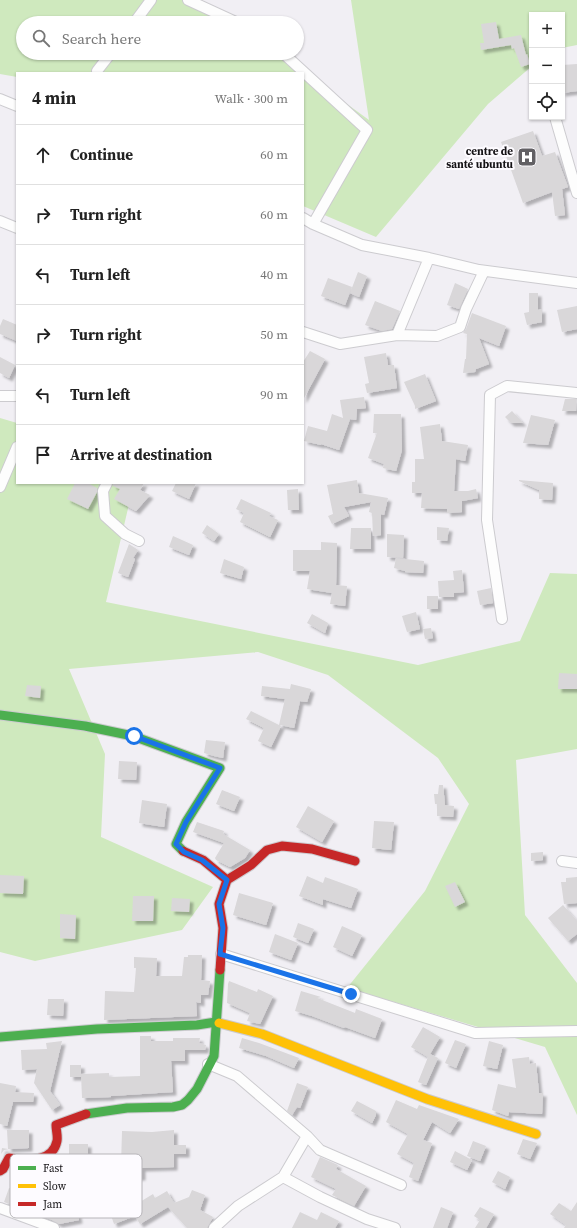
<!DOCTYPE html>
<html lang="en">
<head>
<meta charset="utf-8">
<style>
  body { margin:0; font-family:"Source Serif 4",serif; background:#f2f2f2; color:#222 }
  .controls { position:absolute; right:12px; top:12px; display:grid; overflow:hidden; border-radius:0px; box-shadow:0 1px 3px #0004 }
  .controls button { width:36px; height:36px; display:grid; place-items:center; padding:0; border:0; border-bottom:1px solid #e0e0e0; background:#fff; color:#222; font:20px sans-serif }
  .stop { position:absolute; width:12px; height:12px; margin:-9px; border:3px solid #1a73e8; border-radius:50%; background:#fff }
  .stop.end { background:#1a73e8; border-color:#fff; box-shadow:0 1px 4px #0008 }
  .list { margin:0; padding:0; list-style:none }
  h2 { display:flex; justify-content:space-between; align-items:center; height:52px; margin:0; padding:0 16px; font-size:17px }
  h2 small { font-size:13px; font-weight:400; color:#767676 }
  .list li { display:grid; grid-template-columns:26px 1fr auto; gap:12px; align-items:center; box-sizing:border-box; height:60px; padding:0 16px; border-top:1px solid #e0e0e0 }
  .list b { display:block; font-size:15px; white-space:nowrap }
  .list em { font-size:13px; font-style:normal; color:#767676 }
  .icon { flex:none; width:22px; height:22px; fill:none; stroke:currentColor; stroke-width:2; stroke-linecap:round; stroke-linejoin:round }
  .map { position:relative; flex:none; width:577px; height:1228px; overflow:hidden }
  .search { position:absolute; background:#fff; box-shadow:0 1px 3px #0004; left:16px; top:16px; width:288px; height:44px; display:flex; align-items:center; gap:10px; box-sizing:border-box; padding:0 14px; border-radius:22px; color:#767676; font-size:15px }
  .panel { position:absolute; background:#fff; box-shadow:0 1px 3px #0004; left:16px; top:72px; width:288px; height:412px; border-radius:0px }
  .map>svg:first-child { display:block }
</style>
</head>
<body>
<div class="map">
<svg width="577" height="1228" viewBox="0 0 577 1228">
  <defs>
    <filter id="shadow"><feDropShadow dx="3.5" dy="3.5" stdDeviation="1" flood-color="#0004"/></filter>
  </defs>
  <rect width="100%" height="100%" fill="#f1eff4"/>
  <path fill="#cfe9be" d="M0,0H183L226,23H23V53H277L369,120L351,0H577V45L562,48V15H532V66L488,104L376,237L303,206V73H17V77L0,74Z
    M0,418L17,423V483H134L106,602L418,665L520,641L550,573L577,574V749L516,760L525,915L577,983V1115L545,1047L347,988L425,891L469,804L438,758L328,675L258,652L69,669L105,754L101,837L213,887L182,930L35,961L0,952Z"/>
  <path fill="#d9d7d9" filter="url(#shadow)" d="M496,22L499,39L521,35L526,55L527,54L530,64L521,67L514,48L512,49L511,45L481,50L480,43H484L481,24Z
    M577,64V91L562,93V65Z
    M533,131L542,156L555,152L568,187L562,189L565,215L555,216L552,192L523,203L501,142Z
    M358,272L367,276L359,297L350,293Z
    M328,278L352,287L345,305L321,296Z
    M455,283L468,289L459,309L447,305Z
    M529,293H538V310L542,309V322L527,325L524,313L529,312Z
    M375,301L400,311L392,329L382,331L365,325Z
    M577,306V329L562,332L557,310Z
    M472,313L506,326L499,346L479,338L489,364L476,369L475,372L463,373L465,359H466L467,334L463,333L466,329Z
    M3,319L17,325V341L0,334V326Z
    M310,351L325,359L303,400V362Z
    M386,353L388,365H394L397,388L367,393L365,384L369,383L364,357Z
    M0,357L15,365L9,378L0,373Z
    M425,374L436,401L415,409V406L404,382Z
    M364,397L366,408L357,409L356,420L350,419L339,450L321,444V445L304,441L308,426L327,431L332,414L343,418L340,400Z
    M565,399H577L576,411H562Z
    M512,411L523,423H511L505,417Z
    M374,414H401L402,450L396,471L383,468L384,464L368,458L377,433H373Z
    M531,415L555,420L548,445L523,443Z
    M440,424L442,441L468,445L465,461L456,459L454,491H468L476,489L478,498L462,501V512L447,513V509L421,508L422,493H412V482H415V459H424L420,427Z
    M357,480L359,493L388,498L384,515L381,514V535L373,536L372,513L369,512L371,502L344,507L349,516L332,524L328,516L333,514L327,485Z
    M519,480L553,483L552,500L539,499V490L519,481Z
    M75,483H88L97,488V492L88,509L67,499Z
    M113,483H144L140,490L150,495L136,511L114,499L120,489L113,486Z
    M176,483H196L189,499L172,491Z
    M298,489L299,510H288L287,490Z
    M241,499L271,513L269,516L278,520L270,537L240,522L244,513L236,509Z
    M207,525L219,534L214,541L202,533Z
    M437,527L449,528L447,541L437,540Z
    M351,528H371V549H350Z
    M387,534L404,535L403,558L387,557Z
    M173,536L193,545L189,555L169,547Z
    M321,542L337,543L336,585L347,586L345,606L330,604L332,593L307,589L310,571H293V550H321Z
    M129,544L138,550L133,558L135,559L128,577L118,573Z
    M396,558L424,561L423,573L405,572V571L394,568Z
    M224,559L244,567L241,579L220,573Z
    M462,570L464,592L454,593V597H439L438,581L454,580L453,571Z
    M491,588L493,603L480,605L477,591Z
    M427,596H438V609H427Z
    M416,612L420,629L407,632L402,616Z
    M312,614L328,623L325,633L307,623Z
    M431,628L433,638L425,639L423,629Z
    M559,673L577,674V689H558Z
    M291,684L311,689L307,702L300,701L294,728L280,725L281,726L271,747L258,741L264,728L246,719L251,711L279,725L285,699L261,696L262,686L290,689Z
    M27,685L41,686L40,698L25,696Z
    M206,740L225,742L223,758L214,756L204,753Z
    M119,761L137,762L136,780L118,779Z
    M439,785H443L445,805L454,806L453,817L437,816V804H435L434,794H438Z
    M222,790L240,797L234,811L216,804Z
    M142,800L167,804L164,827L139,823Z
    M308,806L334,821L322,842L296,827Z
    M374,821L394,822L391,850L372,848Z
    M197,822L224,831L223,834L250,850L245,858L230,867L216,860L215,858L224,843L193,832Z
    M543,852V860L531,861V853Z
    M0,875L24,876L23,894L0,893Z
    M307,876L323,883L325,877L358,889L351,908L323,899V905L299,896Z
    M577,877V903L564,904L561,882H566V878Z
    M455,882L465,902L455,907L445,886Z
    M239,893L273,903L266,925L233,915Z
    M133,896H154L153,921H132Z
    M172,898L190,899L189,912L171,911Z
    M563,905L577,921V934L568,941L548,918Z
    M60,914L76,915L75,939L60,938Z
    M298,923L314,929L308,943L293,937Z
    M342,926L362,935L352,956L333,947Z
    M275,934L298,943L291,960L269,952Z
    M188,955H202L201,980L210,981L208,995H201V1003L196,1002L197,1016L104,1020L105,991L134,992L136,968H134V957L157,958L156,976H182L184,957H188Z
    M229,981L257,992L258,989L273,996L260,1024L247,1021L250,1013L227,1003L228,984Z
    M301,991L321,997L317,998L355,1013L356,1009L382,1019L375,1038L345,1027L344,1028L312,1016L295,1011Z
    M48,999H64L63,1016L47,1015Z
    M423,1027L440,1037L430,1054L438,1058L426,1085L418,1082L428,1057L411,1047Z
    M140,1036H151V1041H173V1038H200L199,1043L206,1045L205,1050H185V1061H171L173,1092L111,1096V1097L82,1098L81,1074L109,1073V1077L140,1076Z
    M242,1038L259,1043L299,1058L294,1068L266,1056L239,1048Z
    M455,1040L466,1044L456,1068L445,1063Z
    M62,1041L50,1091L60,1105L52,1110L34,1083L37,1069L22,1070L21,1050L47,1049L46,1043Z
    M489,1041L503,1045L497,1069L483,1066Z
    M529,1057L530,1064L536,1063L539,1093H543L542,1114L509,1112L508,1116L492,1110L498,1084L516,1088L512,1059Z
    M70,1065H81V1077H70Z
    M0,1083L16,1086L15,1092L34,1093L33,1102H13L7,1126L0,1124Z
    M297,1083L308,1087L300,1108L297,1107L292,1115L287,1111Z
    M396,1100L417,1109L419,1105L459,1119L450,1133L432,1122L423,1140L432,1143L418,1181L409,1177L414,1163L397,1154L408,1134L386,1122Z
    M357,1101L376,1111V1115L372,1123L351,1111Z
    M7,1130H29V1148L9,1149L4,1150L1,1154L2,1148L8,1149Z
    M174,1130V1145H186V1154H174V1167L142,1168V1177L104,1179V1178L63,1177L66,1201L75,1199L79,1220L59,1224L52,1220L4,1202L9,1188L24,1193V1188L48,1196L46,1180L54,1179L53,1164H69V1144H88V1166H117V1165H121L122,1131L152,1132Z
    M523,1139L537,1143L530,1159L517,1154Z
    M473,1141L486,1146L480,1161L467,1156Z
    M455,1151L472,1160L467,1170L450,1162Z
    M320,1157L338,1165L336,1169L366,1186L354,1206L332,1195L336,1189L311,1177Z
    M498,1171L510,1177L505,1189L492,1182Z
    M192,1190L205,1195L200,1210L213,1217L207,1228H187L168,1207L140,1224L135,1216L114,1224L106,1201L125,1194L130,1208L153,1194L155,1198L167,1191L174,1203L189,1197Z
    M577,1202V1228H564L566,1225L550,1214L559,1203L571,1211Z
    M441,1207L453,1212L447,1228H433Z
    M480,1207L494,1214L486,1228H475L480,1220L474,1216Z
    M300,1212L317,1220L321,1212L339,1221L335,1228H292Z"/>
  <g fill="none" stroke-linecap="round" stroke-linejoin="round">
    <g stroke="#cccbcf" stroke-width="12">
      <path id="street" d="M188,0L238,23
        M134,23L151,0
        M283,53L367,130L313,224
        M97,71L111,53
        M0,99L17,106
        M555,117L577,193
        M303,218L313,224L362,245L429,258L479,270L577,283
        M0,221L17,228
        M303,332L340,344L397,335L429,258
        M397,335L437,336L460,327L466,309L484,271
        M0,396H17
        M107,483L103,491L105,516L125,534L139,541
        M0,487L17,447
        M502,619L487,520L490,395L507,386L577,393
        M562,861L577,863
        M221,954L475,1033L577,1031
        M208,1064L237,1076L307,1136L320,1150L401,1185
        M283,1177L320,1197L367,1219L395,1228
        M0,1208L54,1228
        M214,1228L238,1206L283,1177L307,1136"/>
    </g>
    <g stroke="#cccbcf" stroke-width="11">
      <path id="fast" d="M0,715L85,726L133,736L220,768L186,822L176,844L183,851
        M0,1037L97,1029L197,1025L216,1022L219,1023
        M86,1114L127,1108L173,1107L182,1105L188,1100L197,1089L214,1056L220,970"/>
    </g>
    <g stroke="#cccbcf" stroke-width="11">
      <path id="slow" d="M219,1023L262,1034L427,1099L536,1134"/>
    </g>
    <g stroke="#cccbcf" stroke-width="11">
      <path id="jam" d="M183,851L203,860L227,880
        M220,970L223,928L219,904L227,880L251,865L267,850L282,846L312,849L355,861
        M0,1171L3,1169L9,1158C27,1159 52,1164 57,1141C58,1136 56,1130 56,1125L86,1114"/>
    </g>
    <use href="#street" stroke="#fdfdfd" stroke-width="10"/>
    <use href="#fast" stroke="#4caf50" stroke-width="9"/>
    <use href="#slow" stroke="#ffc107" stroke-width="9"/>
    <use href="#jam" stroke="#c62828" stroke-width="9"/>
  </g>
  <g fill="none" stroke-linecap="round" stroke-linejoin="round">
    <path stroke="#1a73e8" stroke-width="5" d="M134,736L220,768L186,822L176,844L184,852L202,860L227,880L219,904L223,928L220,954L351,994"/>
  </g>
  <defs>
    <g id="hospital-square" transform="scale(1)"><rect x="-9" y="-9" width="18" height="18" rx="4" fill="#626064" stroke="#fdfbff"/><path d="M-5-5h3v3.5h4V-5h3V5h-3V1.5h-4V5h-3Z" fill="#fff"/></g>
  </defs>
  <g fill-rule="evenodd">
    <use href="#hospital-square" x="527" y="157"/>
  </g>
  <g text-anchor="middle" stroke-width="4" stroke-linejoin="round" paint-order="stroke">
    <g font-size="11" font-weight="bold" fill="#151316" stroke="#fdfbff" text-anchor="end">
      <text x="513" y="155">centre de<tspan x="513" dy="13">santé ubuntu</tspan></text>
    </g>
  </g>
  <rect x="10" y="1154" width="132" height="64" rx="6" fill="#fdfbff" stroke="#b7b5b9" stroke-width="1"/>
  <rect x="18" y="1166" width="18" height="4" fill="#4caf50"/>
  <rect x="18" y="1184" width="18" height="4" fill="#ffc107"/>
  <rect x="18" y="1202" width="18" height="4" fill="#c62828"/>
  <g font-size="11" fill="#151316">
    <text x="43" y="1172">Fast</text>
    <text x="43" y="1190">Slow</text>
    <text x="43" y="1208">Jam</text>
  </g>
</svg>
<div class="controls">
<button>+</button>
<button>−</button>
<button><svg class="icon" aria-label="locate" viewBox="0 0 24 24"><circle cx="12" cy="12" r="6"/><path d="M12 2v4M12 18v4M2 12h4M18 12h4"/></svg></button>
</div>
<div class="stop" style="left:134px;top:736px"></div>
<div class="stop end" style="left:351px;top:994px"></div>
<div class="search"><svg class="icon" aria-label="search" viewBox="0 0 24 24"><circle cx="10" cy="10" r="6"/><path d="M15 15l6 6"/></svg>Search here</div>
<section class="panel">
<h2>4 min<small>Walk · 300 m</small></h2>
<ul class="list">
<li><svg class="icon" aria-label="ahead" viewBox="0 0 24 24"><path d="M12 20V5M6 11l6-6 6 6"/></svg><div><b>Continue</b></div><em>60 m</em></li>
<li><svg class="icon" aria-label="right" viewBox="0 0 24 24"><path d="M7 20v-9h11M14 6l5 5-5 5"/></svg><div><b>Turn right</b></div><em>60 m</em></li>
<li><svg class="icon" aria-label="left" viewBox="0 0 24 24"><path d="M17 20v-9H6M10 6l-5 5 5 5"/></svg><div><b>Turn left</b></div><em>40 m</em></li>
<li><svg class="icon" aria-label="right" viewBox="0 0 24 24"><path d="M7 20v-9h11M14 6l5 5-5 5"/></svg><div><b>Turn right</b></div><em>50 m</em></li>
<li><svg class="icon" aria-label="left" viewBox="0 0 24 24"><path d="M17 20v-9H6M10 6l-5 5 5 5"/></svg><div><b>Turn left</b></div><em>90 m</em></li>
<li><svg class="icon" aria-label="arrive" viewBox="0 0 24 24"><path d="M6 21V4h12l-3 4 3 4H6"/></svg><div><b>Arrive at destination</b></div></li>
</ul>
</section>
</div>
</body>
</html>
